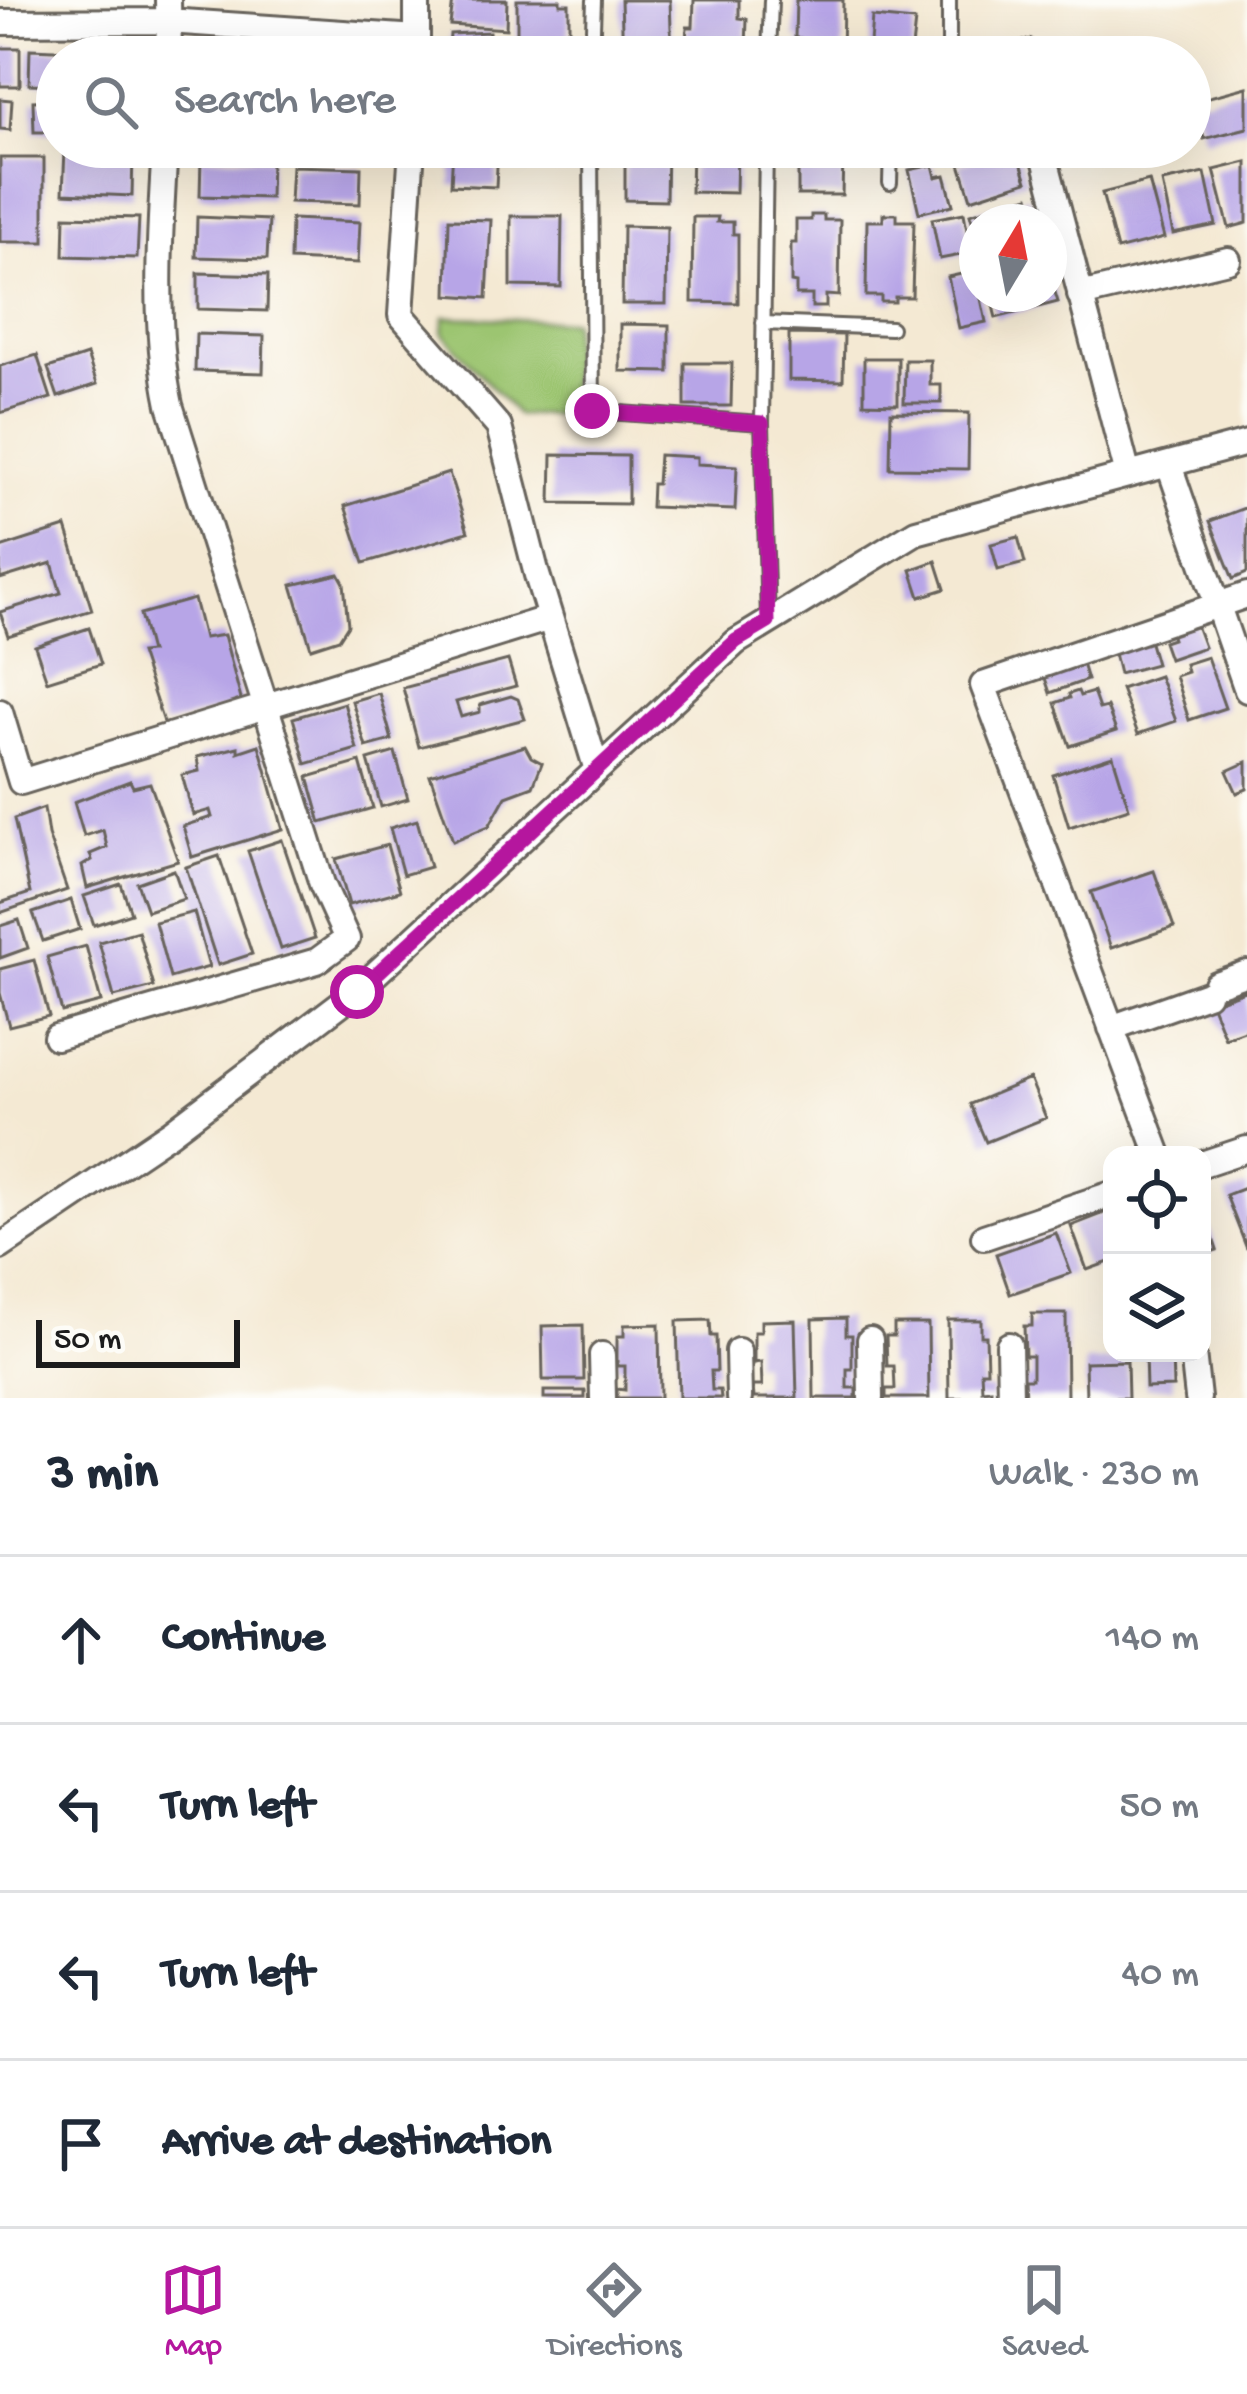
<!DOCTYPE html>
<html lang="en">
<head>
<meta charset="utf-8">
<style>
  body { margin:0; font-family:"Gochi Hand",sans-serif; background:#f2f2f3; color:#1f2937 }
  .controls { position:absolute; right:36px; bottom:36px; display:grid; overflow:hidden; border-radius:24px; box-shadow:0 12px 48px #0002 }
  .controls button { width:108px; height:108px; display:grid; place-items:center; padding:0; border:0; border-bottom:3px solid #e0e1e3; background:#fff; color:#1f2937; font:60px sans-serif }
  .compass { position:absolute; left:959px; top:204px; width:108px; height:108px; border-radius:50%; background:#fff; box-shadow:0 12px 48px #0002; rotate:10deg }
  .scale { position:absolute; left:36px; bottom:30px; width:204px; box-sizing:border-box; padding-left:12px; border:6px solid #1c1c1c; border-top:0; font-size:33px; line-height:42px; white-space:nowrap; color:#1c1c1c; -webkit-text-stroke:9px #fdfcf7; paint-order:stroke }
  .stop { position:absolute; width:36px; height:36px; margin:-27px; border:9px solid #b5179e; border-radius:50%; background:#fff }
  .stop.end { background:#b5179e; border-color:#fff; box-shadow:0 3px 12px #0008 }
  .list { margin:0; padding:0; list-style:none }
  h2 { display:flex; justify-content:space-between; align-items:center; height:156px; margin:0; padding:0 48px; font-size:51px }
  h2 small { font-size:39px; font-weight:400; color:#747a83 }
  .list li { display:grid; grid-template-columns:78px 1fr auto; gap:36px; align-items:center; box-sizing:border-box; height:168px; padding:0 48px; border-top:3px solid #e0e1e3 }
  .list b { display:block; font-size:45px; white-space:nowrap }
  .list em { font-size:39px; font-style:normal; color:#747a83 }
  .icon { flex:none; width:66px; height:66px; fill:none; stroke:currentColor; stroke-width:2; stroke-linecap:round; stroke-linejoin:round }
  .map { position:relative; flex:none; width:1247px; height:1398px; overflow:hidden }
  .search { position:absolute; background:#fff; box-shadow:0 12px 48px #0002; left:36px; right:36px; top:36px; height:132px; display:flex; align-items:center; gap:30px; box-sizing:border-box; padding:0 42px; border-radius:66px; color:#747a83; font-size:45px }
  .sheet { height:828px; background:#fff }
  nav { display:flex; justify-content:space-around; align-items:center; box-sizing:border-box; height:168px; border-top:3px solid #e0e1e3; background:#fff; font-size:33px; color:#747a83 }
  nav a { display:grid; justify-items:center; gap:6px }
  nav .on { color:#b5179e }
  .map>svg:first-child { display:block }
</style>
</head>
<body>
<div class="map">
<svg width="1247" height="1398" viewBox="0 0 1247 1398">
  <rect width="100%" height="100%" fill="#fdfcf7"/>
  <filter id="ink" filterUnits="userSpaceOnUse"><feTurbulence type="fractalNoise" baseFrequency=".00833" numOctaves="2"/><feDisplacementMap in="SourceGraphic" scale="24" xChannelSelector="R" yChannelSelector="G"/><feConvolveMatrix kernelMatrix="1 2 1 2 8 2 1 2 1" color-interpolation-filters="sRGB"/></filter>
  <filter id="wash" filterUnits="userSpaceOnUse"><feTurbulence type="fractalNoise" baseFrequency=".004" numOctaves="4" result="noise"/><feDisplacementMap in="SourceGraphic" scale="48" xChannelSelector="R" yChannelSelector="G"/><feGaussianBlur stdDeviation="2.7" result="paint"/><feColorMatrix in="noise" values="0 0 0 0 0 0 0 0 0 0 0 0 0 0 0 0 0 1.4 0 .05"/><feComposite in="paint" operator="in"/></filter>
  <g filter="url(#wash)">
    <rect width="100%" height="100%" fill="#f4e9d3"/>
    <path fill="#9cc571" stroke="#5c7046" stroke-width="3" d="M444,317L572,321L570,414L517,415L443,333Z"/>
    <g id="blocks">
      <path fill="#b7a5e7" d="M453,0H507L506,29L450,25Z
        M517,0H560V4H569V57H517Z
        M621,0H670L672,57H623Z
        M694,0H739V18L747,19L746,47L737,46V57L692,55V43H686L687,27H693Z
        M796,0H843L842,57L800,55V38H795Z
        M872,17L915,21L911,57L869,56Z
        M489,32L491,57H468L469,40L464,39L463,57H442V47L449,49L450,34Z
        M1031,39L1035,57H1008L1005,45Z
        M0,48H20V86H0Z
        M30,49L78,51V57H57V85L29,84Z
        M355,49L382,50V57H354Z
        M91,52L135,53V57H91Z
        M1247,87V128L1204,139L1194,101Z
        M0,99L12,100L10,130L0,129Z
        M57,100V132H34L33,101Z
        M453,147H498L496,187L451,185Z
        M625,147H667L666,201L625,200Z
        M692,147H737L736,193L691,192Z
        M902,147H942V148L929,152L930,156L906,163Z
        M1016,147L1027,181L971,199L960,164Z
        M65,150L133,153L132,196L63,193Z
        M798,156H843L842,195H798Z
        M201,157L271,159L270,198L200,196Z
        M0,158H44V242H0Z
        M1247,162V223L1229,228L1214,170Z
        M933,165L936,177L945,175L953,205L919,213L909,170Z
        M292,166L361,168L360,204L290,202Z
        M1205,173L1216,225L1173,234L1162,182Z
        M1149,181L1164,238L1117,250L1102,193Z
        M1029,196L1037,222H977L976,234L970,214Z
        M964,213L971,253L940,259L932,219Z
        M883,214H897V221H914L912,297H895V302H881V296H866L867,221H883Z
        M811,215H824V220H840L839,296L826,295V307H812V295H796V283L791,282V243H796V220H811Z
        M65,216L139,218L137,258L64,256Z
        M511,216H562L561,287L511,286Z
        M197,217L269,220L267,259L196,257Z
        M693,217H718L717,222H733V234H738V303L692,302Z
        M291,219L360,222L358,263L290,260Z
        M449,219L491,220L487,298L447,295Z
        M623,226L667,227L666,304H622Z
        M975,271L977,294H980L986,322L959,328L948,277Z
        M198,273L268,275L267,311L198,309Z
        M1049,273L1058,302L996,318L990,294H1049Z
        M620,324L669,325V372L620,371Z
        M196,334L264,336L263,373L195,371Z
        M789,334L844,335L843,381L789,380Z
        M37,355L51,398L0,413V366Z
        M87,355L97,384L58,397L48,368Z
        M864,358H898V404L864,403Z
        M905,360H930V385H941V403H904Z
        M685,363H732L731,406H685Z
        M891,412L969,413L968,469L890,468Z
        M552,455L628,456V504L551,503Z
        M659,455L697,457V464L737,466L735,510L651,507L652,484H657Z
        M449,473L468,532L364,563L345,506Z
        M1247,507V573L1233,579L1210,521Z
        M66,527L92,610L8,636L0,612L61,593L52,563L0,579V548Z
        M1018,537L1025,563L998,570L991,544Z
        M936,561L945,589L920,597L911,570Z
        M339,574L344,583L348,625L339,639L311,648L292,585Z
        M194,599L204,638L224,635L242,703L164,725L140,653L150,652L140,614Z
        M1194,620L1204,647L1169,659L1163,642L1172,639L1169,629Z
        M89,628L101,664L47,681L35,646Z
        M1148,636L1156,664L1119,674L1113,649Z
        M1080,657L1087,680L1050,693L1042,669Z
        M1207,657L1225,708L1189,720L1175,676L1187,672L1185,664Z
        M508,660L516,686L456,702L461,717L480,712V705L511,696L518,699L525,719L419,747L403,688Z
        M1159,676L1176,721L1138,734L1121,689Z
        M1078,691L1080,696L1093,692L1099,709L1107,707L1116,731L1070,746L1055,703L1070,698L1069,694Z
        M379,693L392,740L366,747L352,701Z
        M344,703L357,749L306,764L293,718Z
        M259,745L283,829L192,857L183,826L212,817L210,810L193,815L182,775L199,771L197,757L238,747V752Z
        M525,746L531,757L542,763L533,786L506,796L489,826L453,841L430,775Z
        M395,752L408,799L381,807L368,760Z
        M1113,756L1129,808L1069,827L1053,775Z
        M360,762L373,808L321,823L308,777Z
        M1247,762V789L1237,793L1227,771Z
        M130,781L133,787L150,783L178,861L87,888L82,866L92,860L90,854L107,847L103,830L84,836L74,802Z
        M44,808L48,835L67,890L0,913V903L30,893L14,819Z
        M417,820L430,867L403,875L390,828Z
        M282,840L315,938L281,949L248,851Z
        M387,845L400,891L349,905L336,859Z
        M219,856L252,954L218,965L186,867Z
        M174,870L184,899L147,911L137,883Z
        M1154,871L1174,927L1111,948L1091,892Z
        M121,884L131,913L94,925L84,896Z
        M71,900L80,929L43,941L33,913Z
        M194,912L209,967L170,978L155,922Z
        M19,920L28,948L0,958V926Z
        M138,931L154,987L114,997L99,942Z
        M86,946L101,1002L62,1012L47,957Z
        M34,960L49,1016L9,1026L0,993V969Z
        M1247,990V1030L1225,1038L1211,1003Z
        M1030,1079L1046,1118L986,1142L970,1104Z
        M1247,1187V1249L1226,1195Z
        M1202,1205L1217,1250L1202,1255Z
        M1112,1210V1261L1087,1270L1071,1226Z
        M1056,1233L1071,1273L1010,1294L996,1254Z
        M1032,1314H1066L1067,1398H1025L1024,1379H1032V1356H1025L1024,1326H1032Z
        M846,1318V1335H852V1369H847V1388H856V1398H814L813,1319Z
        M710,1320L711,1336H716L717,1371H711L712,1390H720L721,1398H679L677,1321Z
        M795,1320L797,1398H754L753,1386H762L761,1362L754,1363V1332H761V1321Z
        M948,1320H981V1336H986L987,1371H981L982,1390L991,1389V1398H949Z
        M659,1324L660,1398H617V1389L625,1390V1366H617V1336H624V1325Z
        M894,1324H928L929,1398H886V1389H895L894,1366H887L886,1336H894Z
        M583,1325L584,1380H543L542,1326Z
        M1145,1353H1172L1173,1387L1146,1388Z
        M1127,1361L1128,1398H1086L1085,1362Z
        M544,1391H585V1398H544Z"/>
    </g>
  </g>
  <g filter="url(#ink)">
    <use href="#blocks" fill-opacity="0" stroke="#68645c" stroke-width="3"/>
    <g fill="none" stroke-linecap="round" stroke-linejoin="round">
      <g stroke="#68645c" stroke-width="18">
        <path id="service" d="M949,0V57
          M592,57L594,0
          M769,57L771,0
          M591,147L593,411L762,423
          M766,147L762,423L768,620
          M890,183L891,147
          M763,323L891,328"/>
      </g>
      <g stroke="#68645c" stroke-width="30">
        <path id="minor" d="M168,0L169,57
          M0,22L168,21L417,38
          M417,57V0
          M412,147L401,315L499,427L537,575L597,770
          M1042,147L1128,475
          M1080,295L1228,260
          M1169,465L1247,690
          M0,712L21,782L550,618
          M1216,984L1247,973
          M1111,1028L1207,994
          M56,1037L317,961L347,939L322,884L170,405C153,327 160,227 165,147
          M1159,1155L983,685L1247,595
          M1202,1164L1247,1149
          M984,1237L1112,1194
          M0,1247L171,1132L357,991L736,642L916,532L1247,443
          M870,1340L871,1398
          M1009,1345L1010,1398
          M738,1351L739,1398
          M1193,1353L1198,1398
          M602,1355L603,1398"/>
      </g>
      <use href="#service" stroke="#fff" stroke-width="12"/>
      <use href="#minor" stroke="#fff" stroke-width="24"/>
    </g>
  </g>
  <g fill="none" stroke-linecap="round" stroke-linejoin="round" filter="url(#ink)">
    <path stroke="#b5179e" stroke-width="15" d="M357,992L736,641L768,622L762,423L592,411"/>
  </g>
</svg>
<div class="controls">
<button><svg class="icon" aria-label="locate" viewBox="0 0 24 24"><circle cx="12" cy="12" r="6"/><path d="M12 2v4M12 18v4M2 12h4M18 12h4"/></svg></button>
<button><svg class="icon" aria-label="layers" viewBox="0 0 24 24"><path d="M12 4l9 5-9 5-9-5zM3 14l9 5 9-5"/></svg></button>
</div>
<svg class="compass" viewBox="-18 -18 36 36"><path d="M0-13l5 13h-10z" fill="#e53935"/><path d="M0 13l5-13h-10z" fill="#747a83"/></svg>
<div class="scale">50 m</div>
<div class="stop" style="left:357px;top:992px"></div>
<div class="stop end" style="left:592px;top:411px"></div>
<div class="search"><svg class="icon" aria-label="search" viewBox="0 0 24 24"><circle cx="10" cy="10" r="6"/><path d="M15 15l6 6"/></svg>Search here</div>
</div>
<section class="sheet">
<h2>3 min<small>Walk · 230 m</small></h2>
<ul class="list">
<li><svg class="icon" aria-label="ahead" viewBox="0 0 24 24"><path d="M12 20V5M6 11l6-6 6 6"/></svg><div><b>Continue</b></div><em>140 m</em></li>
<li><svg class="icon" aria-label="left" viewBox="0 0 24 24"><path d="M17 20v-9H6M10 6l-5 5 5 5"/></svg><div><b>Turn left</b></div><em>50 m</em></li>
<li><svg class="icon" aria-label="left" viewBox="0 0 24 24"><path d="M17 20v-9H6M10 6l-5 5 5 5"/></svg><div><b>Turn left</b></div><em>40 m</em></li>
<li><svg class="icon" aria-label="arrive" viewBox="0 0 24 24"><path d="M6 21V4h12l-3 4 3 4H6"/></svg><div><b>Arrive at destination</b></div></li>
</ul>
</section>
<nav>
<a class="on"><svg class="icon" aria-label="map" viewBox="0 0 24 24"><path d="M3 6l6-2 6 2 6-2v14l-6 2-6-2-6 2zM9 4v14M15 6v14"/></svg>Map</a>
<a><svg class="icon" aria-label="directions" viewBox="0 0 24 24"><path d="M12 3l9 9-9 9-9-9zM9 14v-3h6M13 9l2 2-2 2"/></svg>Directions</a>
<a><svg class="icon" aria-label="saved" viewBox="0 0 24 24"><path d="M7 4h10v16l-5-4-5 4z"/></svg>Saved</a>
</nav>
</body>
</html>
